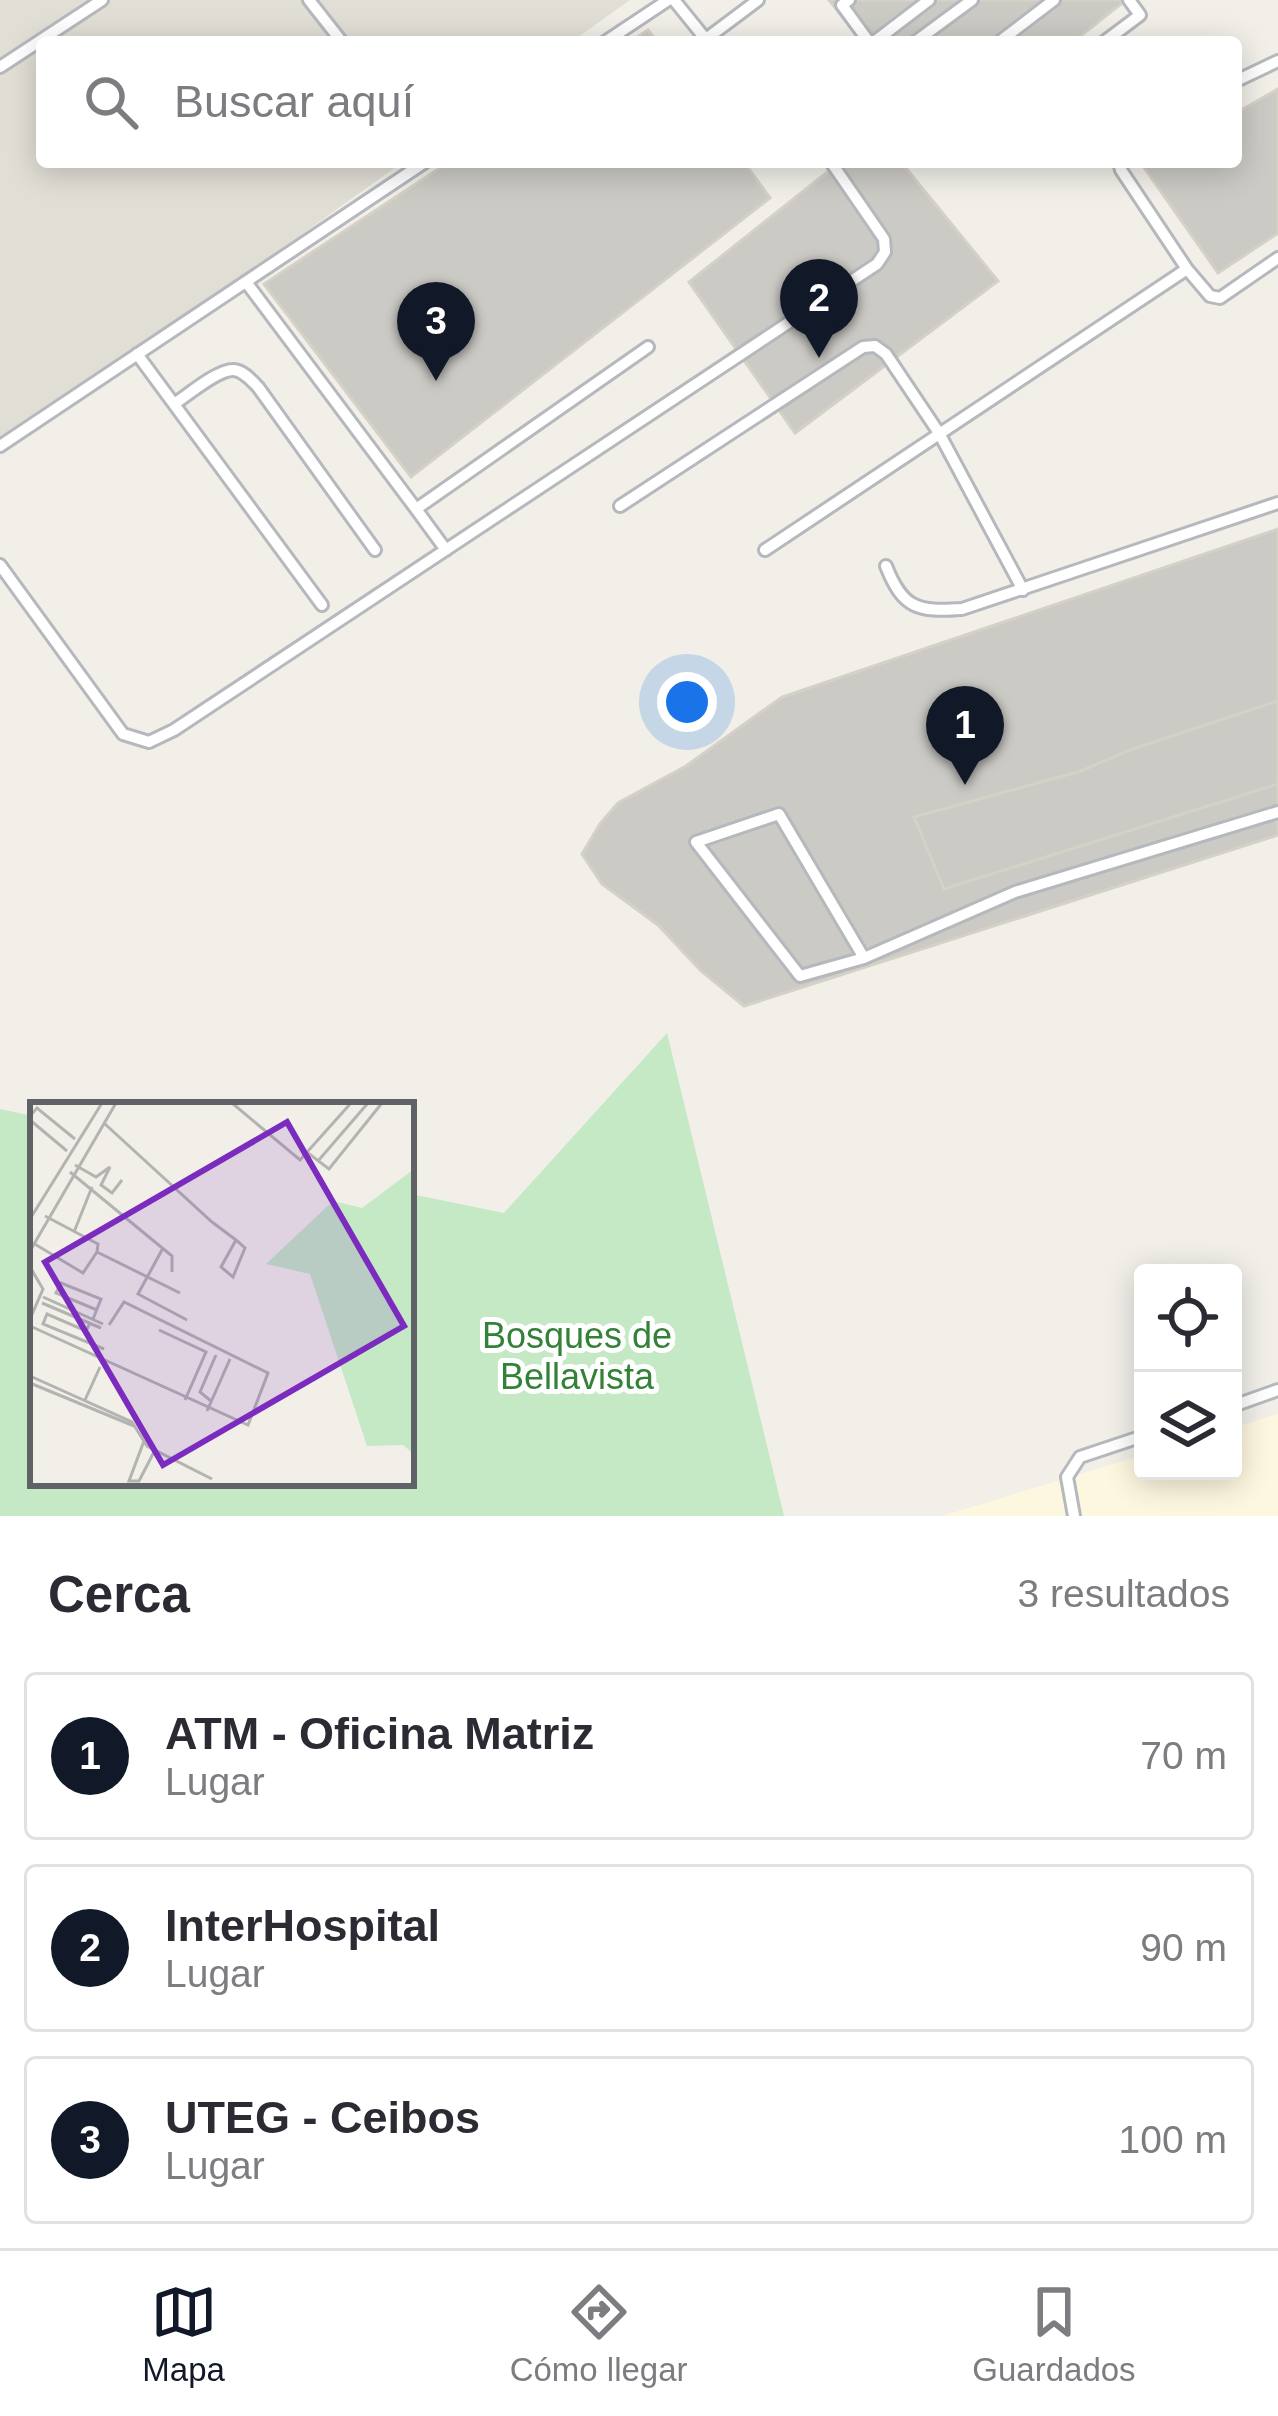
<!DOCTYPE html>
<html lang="es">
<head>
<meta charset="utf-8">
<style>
  body { margin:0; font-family:Arial,sans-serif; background:#f2f2f3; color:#2b2b33 }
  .controls { position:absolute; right:36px; bottom:36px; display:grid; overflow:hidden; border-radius:12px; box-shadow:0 6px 30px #0003 }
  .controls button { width:108px; height:108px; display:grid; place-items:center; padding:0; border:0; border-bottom:3px solid #e1e1e2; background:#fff; color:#2b2b33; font:60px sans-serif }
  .you { position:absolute; left:687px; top:702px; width:42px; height:42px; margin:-30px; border:9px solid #fff; border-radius:50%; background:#1a73e8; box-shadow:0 0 0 18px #1a73e833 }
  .badge { display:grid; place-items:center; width:78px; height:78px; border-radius:50%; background:#111827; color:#fff; font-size:39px; font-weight:700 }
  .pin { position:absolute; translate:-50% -99px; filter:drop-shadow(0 3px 6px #0008) }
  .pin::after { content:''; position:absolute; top:63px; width:42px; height:36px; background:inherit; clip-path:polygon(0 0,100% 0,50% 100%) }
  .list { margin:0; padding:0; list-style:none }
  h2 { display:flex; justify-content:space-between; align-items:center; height:156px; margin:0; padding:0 48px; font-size:51px }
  h2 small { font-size:39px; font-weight:400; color:#7c7c81 }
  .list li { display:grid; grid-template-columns:78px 1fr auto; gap:36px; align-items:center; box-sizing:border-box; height:168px; margin:0 24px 24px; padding:0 24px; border:3px solid #e1e1e2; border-radius:12px }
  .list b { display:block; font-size:45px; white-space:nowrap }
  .list p { margin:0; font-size:39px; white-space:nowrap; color:#7c7c81 }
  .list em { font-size:39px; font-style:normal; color:#7c7c81 }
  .icon { flex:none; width:66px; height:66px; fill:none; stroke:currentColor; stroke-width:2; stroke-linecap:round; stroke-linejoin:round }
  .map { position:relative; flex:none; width:1278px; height:1516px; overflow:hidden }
  .search { position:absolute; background:#fff; box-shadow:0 6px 30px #0003; left:36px; right:36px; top:36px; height:132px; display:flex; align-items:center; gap:30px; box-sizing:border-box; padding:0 42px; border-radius:12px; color:#7c7c81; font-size:45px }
  .sheet { height:732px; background:#fff }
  nav { display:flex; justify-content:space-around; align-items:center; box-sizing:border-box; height:168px; border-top:3px solid #e1e1e2; background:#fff; font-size:33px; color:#7c7c81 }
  nav a { display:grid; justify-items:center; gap:6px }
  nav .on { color:#111827 }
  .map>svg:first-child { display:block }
</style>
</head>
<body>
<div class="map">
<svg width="1278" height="1516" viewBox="0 0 1278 1516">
  <rect width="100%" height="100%" fill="#f1efe8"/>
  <path fill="#fef7e0" d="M1278,1414V1516H942L1143,1455V1471H1233V1428Z"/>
  <path fill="#e1ded6" d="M0,0H630L571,42H42V162H403L0,450Z"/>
  <path fill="#c5e8c5" d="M667,1033L784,1516H0V1109L33,1116V1483H411V1194L504,1213Z"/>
  <path fill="#cccac5" stroke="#d6d1c6" stroke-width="3" d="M829,0H1126L1073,42H862Z
    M648,30L657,42H630Z
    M1278,89V233L1218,273L1143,166L1150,162H1236V113Z
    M449,162H744L770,198L411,477L264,284Z
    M840,162H901L998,281L795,433L689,282Z
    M1278,529V835L744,1006L701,971L658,925L602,884L582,854L600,824L618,803L686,766L782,697Z
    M1278,701V784L944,889L914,817L1081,771L1130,750Z"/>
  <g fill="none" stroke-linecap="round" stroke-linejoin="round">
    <g stroke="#b5b8bc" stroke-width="16">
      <path id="lane" d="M309,0L342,42
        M674,0L708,42
        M849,0L842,5L869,42
        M706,39L758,0
        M605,42L668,0
        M874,42L929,0
        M915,42L972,0
        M999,42L1054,0
        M1104,42L1140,15L1129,0
        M0,67L102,0
        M1236,81L1278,61
        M1119,162L1121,170L1187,269L1210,296L1220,298L1278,258
        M246,282L416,509L648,347
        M137,354L322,605
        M174,404C188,395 218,369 234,370C244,371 252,381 258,387L375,550
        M0,446L425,162
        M620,506L863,347L875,346L886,354L939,433L1023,590
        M416,509L446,550
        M765,550L1187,269
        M0,565L123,734L149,742L174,730L877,264L885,252L884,239L831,162
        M886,566C903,609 918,612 962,609L1278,503
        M864,958L779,814L696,842L800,976L864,958L1015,892L1278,812
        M1233,1406L1278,1390
        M1074,1516L1067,1477L1080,1457L1143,1436"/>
    </g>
    <use href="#lane" stroke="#fff" stroke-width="10"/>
  </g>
  <g text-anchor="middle" stroke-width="10" stroke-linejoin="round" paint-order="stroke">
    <g font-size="36" fill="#348238" stroke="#fff">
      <text x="577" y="1348">Bosques de<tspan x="577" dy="41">Bellavista</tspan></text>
    </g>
  </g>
  <g transform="translate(30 1102)">
    <rect width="384" height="384" fill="#f1efe8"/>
    <path d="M384,67V352L373,343L337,344L280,172L236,162L303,99L332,106Z" fill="#c5e8c5"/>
    <path fill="none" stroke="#b3b3b1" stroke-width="3" d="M202,1L270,58L321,1M0,14L7,6L45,37M0,18L37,49M75,22L182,120L206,138L215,146L203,175L191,165L206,138M278,51L299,67L352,1M288,59L338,1M45,63L66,75L80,65L71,83L82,91L92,78M40,70L142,154V170M0,117L72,1M44,130L62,85M3,141L53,171L67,150L68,142L15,114M133,146L108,192L157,218M0,149L86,1M67,150L150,191M0,165L13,187L0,217M13,195L73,222M12,201L71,226M63,217L71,197L31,181L26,191L67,208M60,221L56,229L17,212L13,222L74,247M0,224L218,323L238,271L94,200L79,223M129,228L176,250L155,298M0,274L102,320L117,344L182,377M0,281L104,324M55,298L70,265M181,299L170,290L186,253M177,309L200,257M114,339L99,379H109L125,348"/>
    <path fill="#7b2cbf" fill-opacity="0.15" stroke="#7b2cbf" stroke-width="6" d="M257,20L374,224L133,363L15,160Z"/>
    <rect width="384" height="384" fill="none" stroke="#5f6368" stroke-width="6"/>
  </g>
</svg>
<div class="controls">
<button><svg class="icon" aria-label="locate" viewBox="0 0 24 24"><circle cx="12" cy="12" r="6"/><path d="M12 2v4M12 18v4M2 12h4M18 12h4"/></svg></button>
<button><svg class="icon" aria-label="layers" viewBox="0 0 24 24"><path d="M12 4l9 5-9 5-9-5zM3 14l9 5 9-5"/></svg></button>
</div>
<div class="you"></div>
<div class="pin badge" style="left:965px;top:785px">1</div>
<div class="pin badge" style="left:819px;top:358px">2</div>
<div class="pin badge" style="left:436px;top:381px">3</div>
<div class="search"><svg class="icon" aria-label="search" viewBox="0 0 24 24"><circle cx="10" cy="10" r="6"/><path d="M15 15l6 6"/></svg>Buscar aquí</div>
</div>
<section class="sheet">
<h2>Cerca<small>3 resultados</small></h2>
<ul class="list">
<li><span class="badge">1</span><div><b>ATM - Oficina Matriz</b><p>Lugar</p></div><em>70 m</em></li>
<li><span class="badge">2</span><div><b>InterHospital</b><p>Lugar</p></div><em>90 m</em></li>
<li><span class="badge">3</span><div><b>UTEG - Ceibos</b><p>Lugar</p></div><em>100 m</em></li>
</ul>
</section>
<nav>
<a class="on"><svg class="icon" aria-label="map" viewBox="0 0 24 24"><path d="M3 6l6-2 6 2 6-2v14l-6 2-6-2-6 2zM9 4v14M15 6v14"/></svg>Mapa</a>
<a><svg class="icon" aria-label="directions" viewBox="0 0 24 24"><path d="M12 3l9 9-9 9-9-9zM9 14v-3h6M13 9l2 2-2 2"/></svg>Cómo llegar</a>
<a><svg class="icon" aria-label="saved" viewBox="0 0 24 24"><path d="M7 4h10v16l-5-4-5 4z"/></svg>Guardados</a>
</nav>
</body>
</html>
